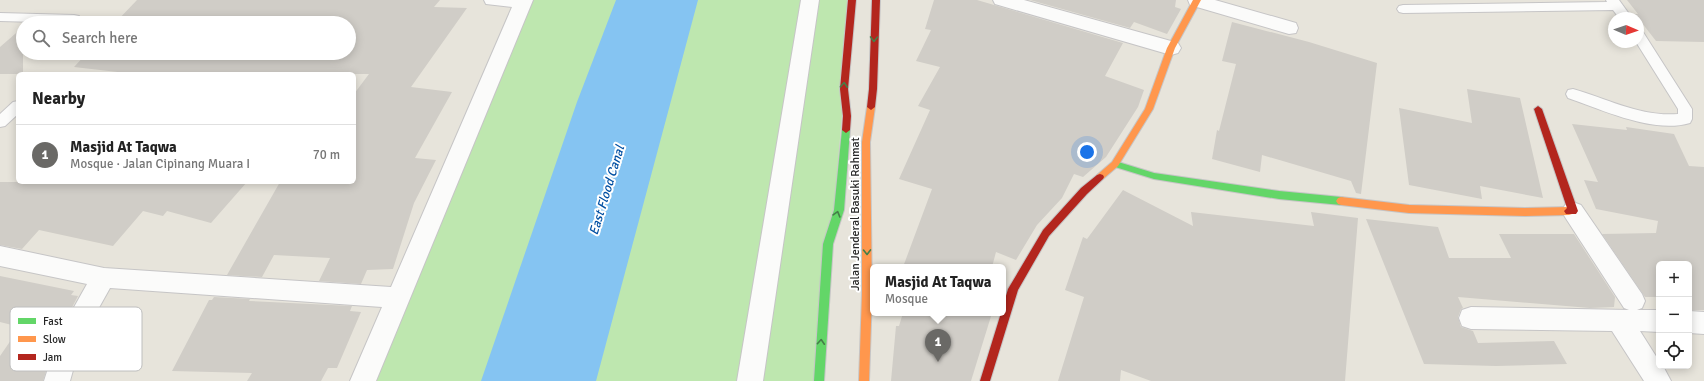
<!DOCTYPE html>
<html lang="en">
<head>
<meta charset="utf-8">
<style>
  body { margin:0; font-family:Signika,sans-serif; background:#f2f2f2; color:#222 }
  .controls { position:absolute; right:12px; bottom:12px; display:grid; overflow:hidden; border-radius:6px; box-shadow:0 2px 10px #0003 }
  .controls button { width:36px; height:36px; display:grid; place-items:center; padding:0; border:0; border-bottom:1px solid #e0e0e0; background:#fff; color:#222; font:20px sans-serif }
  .compass { position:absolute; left:1608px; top:12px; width:36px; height:36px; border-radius:50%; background:#fff; box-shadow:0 2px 10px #0003; rotate:92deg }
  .you { position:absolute; left:1087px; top:152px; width:14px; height:14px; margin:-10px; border:3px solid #fff; border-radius:50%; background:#1a73e8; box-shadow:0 0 0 6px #1a73e833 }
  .badge { display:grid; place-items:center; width:26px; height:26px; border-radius:50%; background:#6a6966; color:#fff; font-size:13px; font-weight:700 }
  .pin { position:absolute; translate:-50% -33px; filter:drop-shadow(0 1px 2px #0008) }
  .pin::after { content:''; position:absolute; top:21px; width:14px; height:12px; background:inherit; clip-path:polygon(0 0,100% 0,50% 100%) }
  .popup { position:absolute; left:870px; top:264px; width:136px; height:52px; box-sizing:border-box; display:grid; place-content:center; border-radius:6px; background:#fff; filter:drop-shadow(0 1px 3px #0005); font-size:13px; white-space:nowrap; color:#767676 }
  .popup b { font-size:15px; color:#222 }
  .popup::after { content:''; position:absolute; left:50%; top:100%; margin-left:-8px; border:8px solid transparent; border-top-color:#fff }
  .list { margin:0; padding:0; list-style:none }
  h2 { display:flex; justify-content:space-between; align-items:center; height:52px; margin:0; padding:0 16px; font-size:17px }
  h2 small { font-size:13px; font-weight:400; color:#767676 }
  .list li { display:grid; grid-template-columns:26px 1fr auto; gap:12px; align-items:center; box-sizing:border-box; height:60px; padding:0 16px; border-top:1px solid #e0e0e0 }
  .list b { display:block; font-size:15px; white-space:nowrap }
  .list p { margin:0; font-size:13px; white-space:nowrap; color:#767676 }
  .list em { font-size:13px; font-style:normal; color:#767676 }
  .icon { flex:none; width:22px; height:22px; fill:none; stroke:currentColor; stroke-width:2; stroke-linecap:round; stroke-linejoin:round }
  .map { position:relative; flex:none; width:1704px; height:381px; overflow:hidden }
  .search { position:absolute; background:#fff; box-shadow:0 2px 10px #0003; left:16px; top:16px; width:340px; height:44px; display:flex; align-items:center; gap:10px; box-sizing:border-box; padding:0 14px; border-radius:22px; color:#767676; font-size:15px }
  .panel { position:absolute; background:#fff; box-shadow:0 2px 10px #0003; left:16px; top:72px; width:340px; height:112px; border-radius:6px }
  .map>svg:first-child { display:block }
</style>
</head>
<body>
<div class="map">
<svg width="1704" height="381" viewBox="0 0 1704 381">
  <rect width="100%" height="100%" fill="#e7e4db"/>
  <path fill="#bee7af" d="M528,0H852L819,381H362Z"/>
  <path fill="#85c4f2" d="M616,0H698L596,381H481L577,102Z"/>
  <path fill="#d0cdc7" d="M137,0H440L434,7L467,8L411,87L452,92L415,158L436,160L414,203L393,269L367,270L361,284L319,281L330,258L274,255L262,277L227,275L280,182H354V94L369,74H135L74,67L87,53H349V23H115Z
    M934,0H977L1123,43L1105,76L1144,90L1138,107L1106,157L1083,177L1074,174L1062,198L1037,225L1016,260L996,252L992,267H903L932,189L899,179L930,110L918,106L940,67L916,61L931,30L925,29Z
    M1030,0H1176L1175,7L1181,9L1167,34L1134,22L1130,28Z
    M1627,0H1704V42L1656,41L1635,14H1638Z
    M1232,22L1309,42L1377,63L1361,194L1356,193L1351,181L1262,155L1260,172L1212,159L1217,130L1219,131L1236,64L1222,61Z
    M23,27V74H0V47Z
    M1467,89L1520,98L1543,198L1480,186L1482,199L1409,185L1399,108L1472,123Z
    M1572,124L1627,130L1626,127L1674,134L1689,166L1704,167V310H1689V264H1659V297H1645L1602,234L1656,233L1658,221L1596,209L1584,180L1598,182Z
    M0,182H247L211,223L167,211L163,216L143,211L113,246L39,230L22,249L0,245Z
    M1123,190L1193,226L1191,212L1314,226L1311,212L1358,218L1345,381H1151L1121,370L1120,381H1058L1084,297L1065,290L1083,237L1087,239Z
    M1366,219L1438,227L1449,258H1511L1499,234H1574L1615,297L1614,307L1590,308L1458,297L1463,308L1461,309L1458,317L1461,327L1473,331L1478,343L1554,341L1567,364L1496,366L1424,364Z
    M0,276L74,291L71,295L78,296L58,334L43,381H0V356L20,327L0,322Z
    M214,297L250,299L249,301L352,306L350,311L361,312L337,368H328L321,381H247L252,373L172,371L209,300H212Z
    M903,313H992L971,381H891L896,326H899Z"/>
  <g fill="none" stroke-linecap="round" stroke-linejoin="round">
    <g stroke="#c6c5c6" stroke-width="2">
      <path id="lane" d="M1606,0H1619L1632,18H1619L1613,10L1403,13L1399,12L1397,9L1399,6L1403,5L1607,2Z
        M0,13L74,15L79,16L80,19L79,22L75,23L0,21Z
        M1638,31L1643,32L1692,109V119L1690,123C1653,134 1603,110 1568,98L1566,94L1568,90L1573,89C1608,99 1641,117 1678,114V109L1636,42H1638Z
        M18,101V114L5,126L0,127V114L13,102Z"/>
    </g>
    <g stroke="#c6c5c6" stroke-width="2">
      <path id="street" d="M484,0H533L376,381H350L382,307L110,288L82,338L70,381H44L59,334L87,284L0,266V246L104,268L391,287L512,7L486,4Z
        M801,0H819L763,381H737Z
        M993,0H1024L1178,43L1181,48L1178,53L1171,55L995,4Z
        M1188,0H1215L1296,23L1298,28L1296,33L1289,34L1190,5Z
        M1573,202L1581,205L1642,294L1645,301L1642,308L1637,310H1659V332L1640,331L1659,361V366H1663L1671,381H1644L1612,331L1471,329L1462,326L1459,318L1462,310L1471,307L1629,310L1624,308L1565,217L1562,211L1565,205Z
        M1689,311L1704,312V334L1689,333Z"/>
    </g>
    <g stroke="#c6c5c6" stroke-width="2">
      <path id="fast" d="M846,127L850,130L844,210L833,244L824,381H814L823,244L834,210L842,130Z
        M1115,161L1154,173L1279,191L1341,197L1344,198L1346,201L1344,204L1341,205L1279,199L1154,179L1112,166L1111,164Z"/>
    </g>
    <g stroke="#c6c5c6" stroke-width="2">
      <path id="slow" d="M1193,0H1201L1175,48L1153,109L1118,166L1103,179H1097L1096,177L1097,175L1112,162L1145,109L1167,48Z
        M871,104L875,107L870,142L872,294L869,381H859L862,294V142L867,107Z
        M1341,197L1409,205L1525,208L1569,207L1572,208L1574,211L1572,214L1569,215L1525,216L1409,213L1341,205L1338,204L1336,201L1338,198Z"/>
    </g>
    <g stroke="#c6c5c6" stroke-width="2">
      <path id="jam" d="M848,0H856L848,89L851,116L850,130L846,133L842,130L843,116L840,89Z
        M872,0H880L877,89L875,107L871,110L867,107L869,89Z
        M1538,106L1542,109L1578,211L1576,214H1566L1564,211L1567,208L1534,109Z
        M1100,174L1103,175L1104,177L1103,179L1087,194L1049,236L1018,290L990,381H980L1001,313H1003V306L1008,289L1043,230L1081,188L1097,175Z"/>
    </g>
    <use href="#lane" fill="#fbfbfa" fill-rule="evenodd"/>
    <use href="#street" fill="#fbfbfa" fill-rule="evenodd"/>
    <use href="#fast" fill="#63d668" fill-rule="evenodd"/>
    <use href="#slow" fill="#ff974d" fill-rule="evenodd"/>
    <use href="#jam" fill="#b3261e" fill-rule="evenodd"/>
  </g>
  <defs><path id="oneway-chevron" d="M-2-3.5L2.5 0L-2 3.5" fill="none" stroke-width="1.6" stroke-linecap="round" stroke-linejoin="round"/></defs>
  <g stroke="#457e48">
    <use href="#oneway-chevron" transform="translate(874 39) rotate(91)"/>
    <use href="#oneway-chevron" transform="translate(844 85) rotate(-87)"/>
    <use href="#oneway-chevron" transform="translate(837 214) rotate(-74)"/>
    <use href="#oneway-chevron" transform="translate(867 252) rotate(89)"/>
    <use href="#oneway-chevron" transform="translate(821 342) rotate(-86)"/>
  </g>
  <g text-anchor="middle" stroke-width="4" stroke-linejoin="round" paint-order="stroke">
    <g font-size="12" fill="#272727" stroke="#fff">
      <text transform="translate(855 214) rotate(-90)" y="4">Jalan Jenderal Basuki Rahmat</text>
    </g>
    <g font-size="13" font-style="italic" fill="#004fa2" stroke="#fff">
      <text transform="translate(606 190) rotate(-73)" y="5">East Flood Canal</text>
    </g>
  </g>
  <rect x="10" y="307" width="132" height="64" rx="6" fill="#fff" stroke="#bebebe" stroke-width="1"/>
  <rect x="18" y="318" width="18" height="6" fill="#63d668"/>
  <rect x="18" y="336" width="18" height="6" fill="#ff974d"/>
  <rect x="18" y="354" width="18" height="6" fill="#b3261e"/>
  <g font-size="11" fill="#272727">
    <text x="43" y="325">Fast</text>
    <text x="43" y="343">Slow</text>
    <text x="43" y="361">Jam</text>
  </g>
</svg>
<div class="controls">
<button>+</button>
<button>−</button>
<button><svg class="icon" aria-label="locate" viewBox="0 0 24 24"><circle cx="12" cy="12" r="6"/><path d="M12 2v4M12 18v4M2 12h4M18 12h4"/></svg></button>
</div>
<svg class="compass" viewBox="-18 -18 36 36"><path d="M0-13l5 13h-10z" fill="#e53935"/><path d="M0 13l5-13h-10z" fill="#767676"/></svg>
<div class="you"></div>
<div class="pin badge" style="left:938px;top:362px">1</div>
<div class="popup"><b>Masjid At Taqwa</b>Mosque</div>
<div class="search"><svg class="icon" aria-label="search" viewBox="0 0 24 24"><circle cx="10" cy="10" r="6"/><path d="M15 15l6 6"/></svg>Search here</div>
<section class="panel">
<h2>Nearby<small></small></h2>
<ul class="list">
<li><span class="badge">1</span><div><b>Masjid At Taqwa</b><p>Mosque · Jalan Cipinang Muara I</p></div><em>70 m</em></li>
</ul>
</section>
</div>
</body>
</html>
